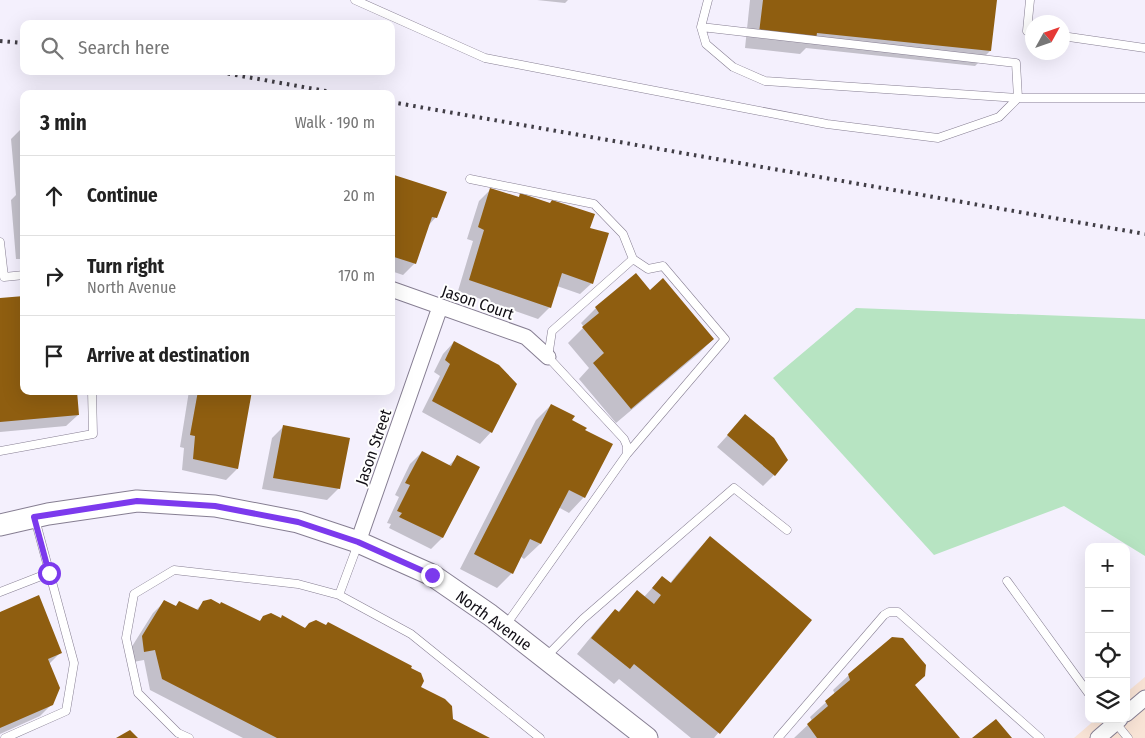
<!DOCTYPE html>
<html lang="en">
<head>
<meta charset="utf-8">
<style>
  body { margin:0; font-family:"Fira Sans Condensed",sans-serif; background:#f2f2f2; color:#222 }
  .controls { position:absolute; right:15px; bottom:15px; display:grid; overflow:hidden; border-radius:10px; box-shadow:0 5px 20px #0002 }
  .controls button { width:45px; height:45px; display:grid; place-items:center; padding:0; border:0; border-bottom:1px solid #e0e0e0; background:#fff; color:#222; font:25px sans-serif }
  .compass { position:absolute; left:1025px; top:15px; width:45px; height:45px; border-radius:50%; background:#fff; box-shadow:0 5px 20px #0002; rotate:50deg }
  .stop { position:absolute; width:15px; height:15px; margin:-11px; border:4px solid #7c3aed; border-radius:50%; background:#fff }
  .stop.end { background:#7c3aed; border-color:#fff; box-shadow:0 1px 5px #0008 }
  .list { margin:0; padding:0; list-style:none }
  h2 { display:flex; justify-content:space-between; align-items:center; height:65px; margin:0; padding:0 20px; font-size:21px }
  h2 small { font-size:16px; font-weight:400; color:#767676 }
  .list li { display:grid; grid-template-columns:32px 1fr auto; gap:15px; align-items:center; box-sizing:border-box; height:80px; padding:0 20px; border-top:1px solid #e0e0e0 }
  .list b { display:block; font-size:19px; white-space:nowrap }
  .list p { margin:0; font-size:16px; white-space:nowrap; color:#767676 }
  .list em { font-size:16px; font-style:normal; color:#767676 }
  .icon { flex:none; width:28px; height:28px; fill:none; stroke:currentColor; stroke-width:2; stroke-linecap:round; stroke-linejoin:round }
  .map { position:relative; flex:none; width:1145px; height:738px; overflow:hidden }
  .search { position:absolute; background:#fff; box-shadow:0 5px 20px #0002; left:20px; top:20px; width:375px; height:55px; display:flex; align-items:center; gap:12px; box-sizing:border-box; padding:0 18px; border-radius:10px; color:#767676; font-size:19px }
  .panel { position:absolute; background:#fff; box-shadow:0 5px 20px #0002; left:20px; top:90px; width:375px; height:305px; border-radius:10px }
  .map>svg:first-child { display:block }
</style>
</head>
<body>
<div class="map">
<svg width="1145" height="738" viewBox="0 0 1145 738">
  <rect width="100%" height="100%" fill="#f4f0fd"/>
  <path fill="#f9e4d6" d="M1145,677V738H1074L1096,719H1126V693Z"/>
  <path fill="#b7e4c2" d="M856,308L1145,319V556L1064,506L934,555L773,378Z"/>
  <path fill="#0003" d="M537,0H568L565,3Z
    M750,0H995L990,51L975,66L806,48L800,54L745,48Z
    M24,126V259H16L11,200L16,195L11,139Z
    M391,175L436,217L428,226L415,263L403,275L391,271Z
    M490,190L518,198L521,195L550,204L589,229L592,283L580,294L557,286L550,307L538,319L458,291L473,241L467,239L479,201Z
    M0,299L24,391L78,415L66,426L0,432Z
    M596,308L713,339L698,354L616,423L579,379L589,368L568,343L584,327L581,323Z
    M454,342L491,432L480,444L422,412L440,376L434,372L443,354Z
    M189,391H251L237,469L226,480L182,470L184,448L180,447Z
    M346,391H365L363,394Z
    M551,405L584,497L569,513L558,507L540,544L524,559L520,556L512,573L497,588L460,569L536,420Z
    M745,416L774,475L763,486L717,447Z
    M283,427L339,488L327,500L262,489L272,438Z
    M422,452L448,466L458,457L478,467L442,538L431,549L389,528L391,524L387,523L399,497L395,495L410,464Z
    M710,537L811,620L714,738H691L619,679L614,684L577,654L600,626L615,610L618,612L637,592L644,597L662,577L670,583L695,553Z
    M165,601L175,607L179,602L196,610L204,602L259,622L264,617L304,629L409,669L420,688L452,720L488,738H243L150,690L144,660L133,662L131,648L153,613Z
    M0,613L60,653L49,664L52,704L40,716L0,734Z
    M849,675L914,685L958,738H794L812,721L810,717L835,694L833,690Z"/>
  <path fill="#8f5e10" d="M763,0H997L991,51L817,33L816,39L759,33Z
    M391,174L447,192L437,218L432,217L416,264L391,256Z
    M490,188L519,197L520,193L550,203L552,200L595,214L590,228L609,233L593,284L562,273L551,308L469,280L484,230L478,227Z
    M636,273L650,290L663,278L714,339L631,409L593,363L604,353L582,327L599,313L595,307Z
    M24,296V391H77L79,415L0,422V298Z
    M454,341L499,365L517,384L492,433L432,401L450,364L445,360Z
    M198,391H252L238,469L193,459L195,436L190,435Z
    M551,404L575,416L572,420L587,428L585,430L613,444L585,498L569,490L541,544L530,539L513,574L474,554Z
    M745,414L774,438L788,460L775,476L727,435Z
    M283,425L350,438L340,489L273,478Z
    M422,451L451,466L457,455L480,467L443,538L399,517L402,513L397,511L410,485L405,483Z
    M710,536L812,620L720,734L634,664L630,669L591,638L615,609L619,612L637,590L654,604L661,595L652,588L662,576L671,583Z
    M39,595L62,653L48,659L60,688L53,705L0,728V612Z
    M211,599L220,604L221,602L260,621L263,616L271,613L281,618L282,615L305,628L309,623L316,620L326,625L328,622L412,666L411,668L421,673L424,681L421,687L445,699L452,706L453,719L490,738H277L162,679L155,650L144,652L142,636L164,600L176,606L179,601L198,610L203,601Z
    M892,637L903,638L926,665L925,676L915,685L960,738H817L807,724L828,706L825,701L850,680L848,674Z
    M996,719L1012,738H972Z
    M130,730L138,738H116Z"/>
  <g fill="none" stroke-linecap="round" stroke-linejoin="round">
    <g stroke="#867e92" stroke-width="9">
      <path id="service" d="M355,0L485,58L827,124L938,138L999,117L1018,98H1145
        M1030,0L1027,31L1032,32
        M701,27L1016,63L1018,98L765,81L733,67L706,44L701,27L708,0
        M1062,36L1145,48
        M470,179L594,204L623,234L633,259L648,269L663,266L725,339L627,454
        M0,242L4,277L24,275
        M0,451L93,434L92,391
        M1007,581L1089,694
        M0,592L49,573
        M339,595L358,544
        M506,625L627,454V446L624,439L548,357L552,331L633,259
        M546,657L583,619L734,488L787,530
        M1115,722L1128,738
        M5,738L66,711L74,663L35,519
        M189,738L178,733L138,693L126,638L134,594L174,570L298,584L339,595L411,634L540,738
        M778,738L884,615L889,612H898L1040,738"/>
    </g>
    <g stroke="#867e92" stroke-width="17">
      <path id="minor" d="M391,289L526,337L548,357
        M358,542L440,307
        M1126,714L1145,698
        M1098,738L1120,719"/>
    </g>
    <g stroke="#867e92" stroke-width="23">
      <path id="secondary" d="M0,525L48,514L137,501L215,506L298,522L358,542L432,575L490,615L647,738"/>
    </g>
    <use href="#service" stroke="#fff" stroke-width="8"/>
    <use href="#minor" stroke="#fff" stroke-width="15"/>
    <use href="#secondary" stroke="#fff" stroke-width="21"/>
    <path stroke="#413e46" stroke-width="4" stroke-dasharray="2.5 5" stroke-linecap="butt" d="M0,41L24,43
      M213,71L343,94
      M391,102L1145,234"/>
  </g>
  <g fill="none" stroke-linecap="round" stroke-linejoin="round">
    <path stroke="#7c3aed" stroke-width="6" d="M49,573L34,517L137,501L215,506L298,522L358,542L432,575"/>
  </g>
  <g text-anchor="middle" stroke-width="4" stroke-linejoin="round" paint-order="stroke">
    <g font-size="16" fill="#110e15" stroke="#fff">
      <text transform="translate(478 302) rotate(19)" y="6">Jason Court</text>
      <text transform="translate(373 447) rotate(-71)" y="6">Jason Street</text>
      <text transform="translate(494 620) rotate(36)" y="6">North Avenue</text>
    </g>
  </g>
</svg>
<div class="controls">
<button>+</button>
<button>−</button>
<button><svg class="icon" aria-label="locate" viewBox="0 0 24 24"><circle cx="12" cy="12" r="6"/><path d="M12 2v4M12 18v4M2 12h4M18 12h4"/></svg></button>
<button><svg class="icon" aria-label="layers" viewBox="0 0 24 24"><path d="M12 4l9 5-9 5-9-5zM3 14l9 5 9-5"/></svg></button>
</div>
<svg class="compass" viewBox="-18 -18 36 36"><path d="M0-13l5 13h-10z" fill="#e53935"/><path d="M0 13l5-13h-10z" fill="#767676"/></svg>
<div class="stop" style="left:49px;top:573px"></div>
<div class="stop end" style="left:432px;top:575px"></div>
<div class="search"><svg class="icon" aria-label="search" viewBox="0 0 24 24"><circle cx="10" cy="10" r="6"/><path d="M15 15l6 6"/></svg>Search here</div>
<section class="panel">
<h2>3 min<small>Walk · 190 m</small></h2>
<ul class="list">
<li><svg class="icon" aria-label="ahead" viewBox="0 0 24 24"><path d="M12 20V5M6 11l6-6 6 6"/></svg><div><b>Continue</b></div><em>20 m</em></li>
<li><svg class="icon" aria-label="right" viewBox="0 0 24 24"><path d="M7 20v-9h11M14 6l5 5-5 5"/></svg><div><b>Turn right</b><p>North Avenue</p></div><em>170 m</em></li>
<li><svg class="icon" aria-label="arrive" viewBox="0 0 24 24"><path d="M6 21V4h12l-3 4 3 4H6"/></svg><div><b>Arrive at destination</b></div></li>
</ul>
</section>
</div>
</body>
</html>
